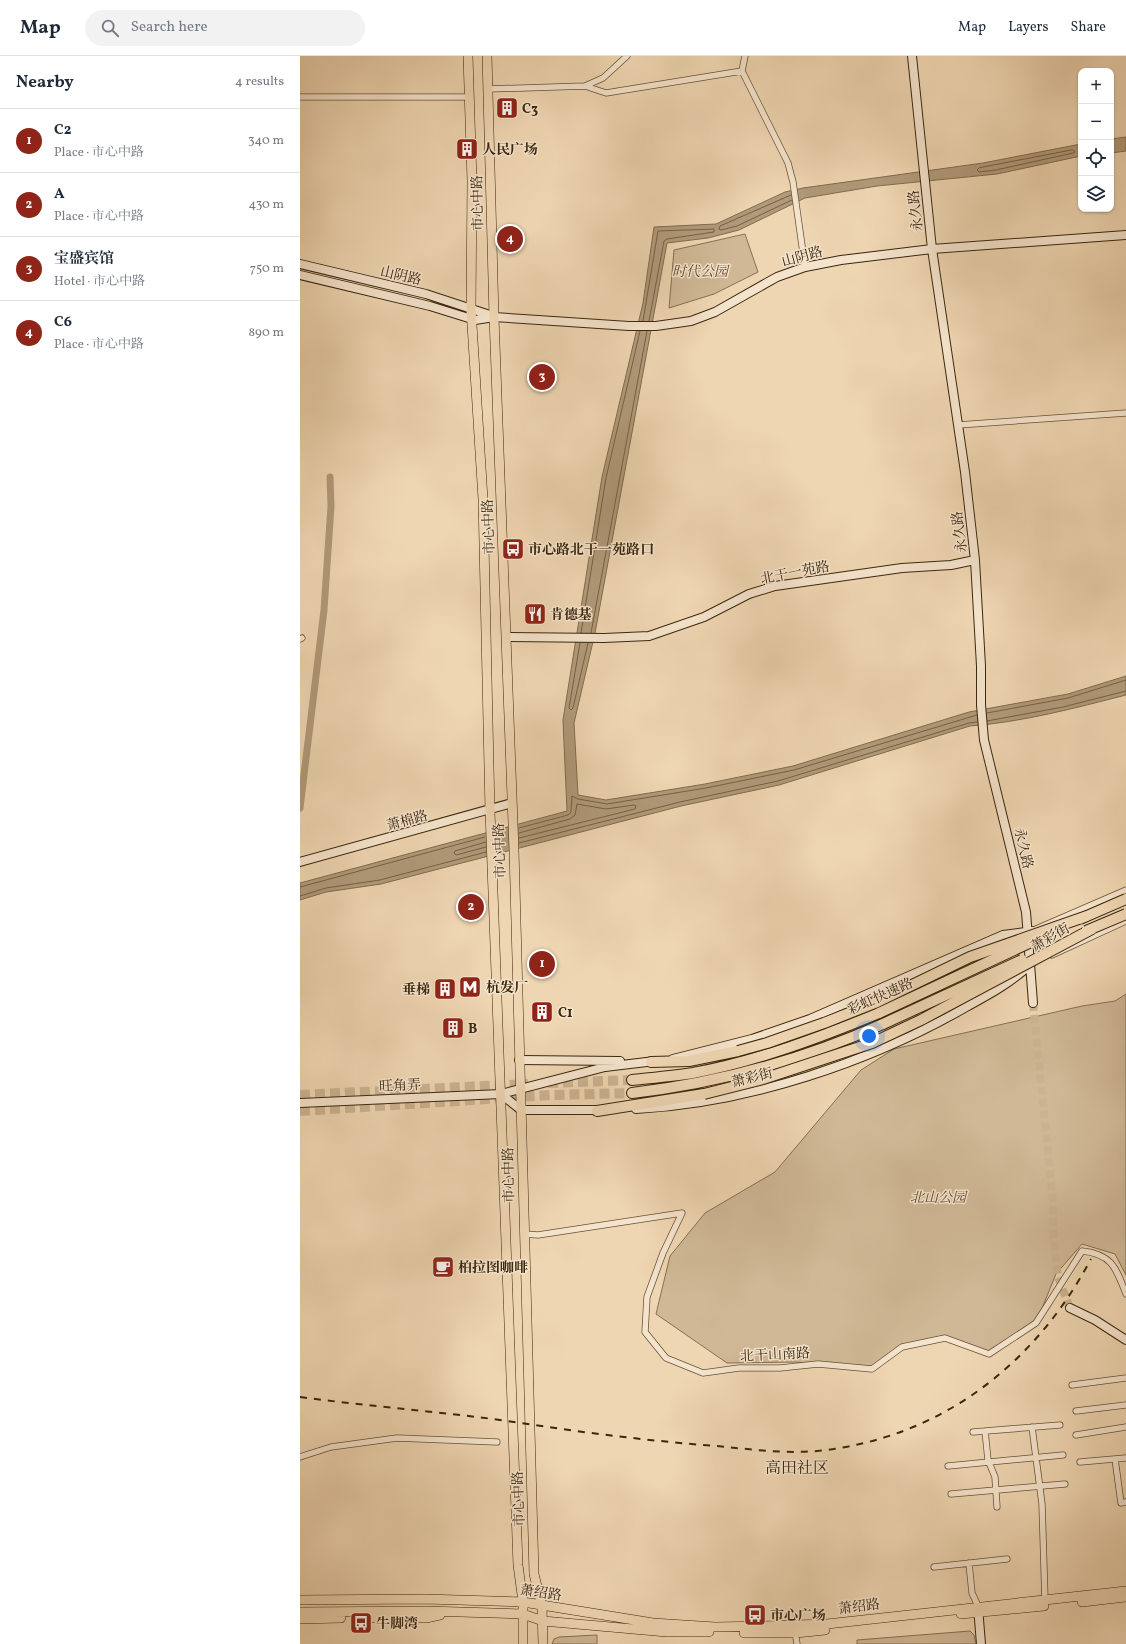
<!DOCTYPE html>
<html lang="en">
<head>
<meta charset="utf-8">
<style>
  body { margin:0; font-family:Vollkorn,"Noto Serif SC",serif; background:#f2f2f3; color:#1f2937 }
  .controls { position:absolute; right:12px; top:12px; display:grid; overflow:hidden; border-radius:8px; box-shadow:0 1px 3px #0004 }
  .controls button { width:36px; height:36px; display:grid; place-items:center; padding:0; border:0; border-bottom:1px solid #e0e1e3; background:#fff; color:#1f2937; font:20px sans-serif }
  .you { position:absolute; left:569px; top:980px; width:14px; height:14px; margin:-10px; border:3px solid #fff; border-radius:50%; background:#1a73e8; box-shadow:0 0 0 6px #1a73e833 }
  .badge { display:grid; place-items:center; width:26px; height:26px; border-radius:50%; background:#8f2418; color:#fff; font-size:13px; font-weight:700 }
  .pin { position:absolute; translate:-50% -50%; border:2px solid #fff; box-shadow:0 1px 4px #0006 }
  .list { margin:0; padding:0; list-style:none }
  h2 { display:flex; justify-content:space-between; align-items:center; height:52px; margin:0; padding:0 16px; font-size:17px }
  h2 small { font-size:13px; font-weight:400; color:#747a83 }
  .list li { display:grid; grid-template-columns:26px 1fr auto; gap:12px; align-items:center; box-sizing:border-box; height:64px; padding:0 16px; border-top:1px solid #e0e1e3 }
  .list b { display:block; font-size:15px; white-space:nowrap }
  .list p { margin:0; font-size:13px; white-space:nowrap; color:#747a83 }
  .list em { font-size:13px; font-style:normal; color:#747a83 }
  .icon { flex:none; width:22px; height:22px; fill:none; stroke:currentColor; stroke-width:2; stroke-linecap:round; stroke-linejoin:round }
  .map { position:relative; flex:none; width:826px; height:1588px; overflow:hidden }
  header { display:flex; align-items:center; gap:24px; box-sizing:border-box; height:56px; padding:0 20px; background:#fff; border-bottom:1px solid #e0e1e3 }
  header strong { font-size:19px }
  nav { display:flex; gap:22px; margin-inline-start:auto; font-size:14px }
  .search { width:280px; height:36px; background:#f2f2f3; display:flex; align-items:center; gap:10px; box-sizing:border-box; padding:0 14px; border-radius:22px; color:#747a83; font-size:15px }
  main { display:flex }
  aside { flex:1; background:#fff }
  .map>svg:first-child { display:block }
</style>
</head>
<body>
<header>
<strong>Map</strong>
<div class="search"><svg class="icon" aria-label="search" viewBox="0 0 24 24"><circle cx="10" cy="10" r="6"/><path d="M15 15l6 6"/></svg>Search here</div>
<nav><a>Map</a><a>Layers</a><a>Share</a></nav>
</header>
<main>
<aside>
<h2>Nearby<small>4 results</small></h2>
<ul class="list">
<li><span class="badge">1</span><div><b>C2</b><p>Place · 市心中路</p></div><em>340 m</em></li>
<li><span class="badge">2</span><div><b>A</b><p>Place · 市心中路</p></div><em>430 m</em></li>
<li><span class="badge">3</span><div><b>宝盛宾馆</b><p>Hotel · 市心中路</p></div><em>750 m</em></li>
<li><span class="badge">4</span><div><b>C6</b><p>Place · 市心中路</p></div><em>890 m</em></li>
</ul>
</aside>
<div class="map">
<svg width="826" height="1588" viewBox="0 0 826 1588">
  <rect width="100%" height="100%" fill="#efd6b2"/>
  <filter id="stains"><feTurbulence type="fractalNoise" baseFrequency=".005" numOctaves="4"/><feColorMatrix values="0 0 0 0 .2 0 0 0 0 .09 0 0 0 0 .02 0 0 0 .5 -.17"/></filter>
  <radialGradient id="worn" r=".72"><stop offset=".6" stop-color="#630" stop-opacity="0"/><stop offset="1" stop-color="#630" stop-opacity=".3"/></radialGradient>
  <path fill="#d0b896" stroke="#857052" d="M445,178L458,216L414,238L369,252L374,194Z
    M826,938V1219L815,1198L782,1188L756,1218L736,1267L689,1298L645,1282L602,1291L572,1313L495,1306L427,1307L356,1258L370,1200L405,1157L475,1116L561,1014L594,993L782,950L815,945Z
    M670,1575L674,1579L676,1588H557V1584Z
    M297,1579V1588H252L254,1583L259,1581Z"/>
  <path fill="#b19a7a" stroke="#816c4e" d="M826,81V95L811,97V83Z
    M781,88V100L697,118L577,130L505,142L439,174L408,182L367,187L295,577L274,667L278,739L306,744L405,728L493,710L669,656L768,638L826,620V639C775,652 723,666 670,670L479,729L381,750L81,828L26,836L0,844V827L267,755L263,664L302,421L343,247L354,171L416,168L485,136L503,132L683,107Z"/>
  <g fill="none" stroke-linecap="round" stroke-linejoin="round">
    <path stroke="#766044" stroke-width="1" d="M773,94L775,96L773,97L696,114L679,116L677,114L679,112Z
      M491,139L420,170L419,173L421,174L437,170L492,144
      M343,265L358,175L414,173V176L367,183L364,185L349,265
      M281,577L306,422L340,275
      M291,577L347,275
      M280,587L269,652L271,654L273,652L288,587
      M687,657L768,642L826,624
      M687,665L763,651L826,635
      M219,772L268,759L271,756L272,740L278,743L307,748L406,732L494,714L677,659
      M219,777L270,763L275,759L277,748L306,753L334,749L336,750L335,753L219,782
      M186,786L155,795L154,797L156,799L186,791
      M219,787L380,746L478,725L669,667L677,666
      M0,831L185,781
      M0,840L26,832L80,824L186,796"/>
    <path stroke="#b19a7a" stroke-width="7" d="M0,752L24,554L31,450L30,421"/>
    <path stroke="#cbb391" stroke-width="8" stroke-dasharray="8 4" stroke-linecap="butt" d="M733,947L753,1147V1180L758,1221L770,1252"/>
    <path stroke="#cbb391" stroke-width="10" stroke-dasharray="10 5" stroke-linecap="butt" d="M248,1027L332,1024
      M0,1039L228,1028
      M0,1055L250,1039L332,1037"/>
    <g stroke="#675336" stroke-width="7">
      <path id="street" d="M442,15L445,0
        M285,30L303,22L327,0
        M188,33L285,30L306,37L442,15L488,107L493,126L505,211
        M0,41H169
        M658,369L826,357
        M0,583L2,582
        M729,876L826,834
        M752,899L826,865
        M224,1178L238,1179L382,1157L363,1197L347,1241L345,1276L366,1302L403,1317L439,1312H480L518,1308L572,1313L602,1291L645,1282L689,1298L736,1267L782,1195C812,1198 816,1212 826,1238
        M772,1329L826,1322
        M776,1355L826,1349
        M732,1371L742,1448L745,1544
        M685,1375L688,1404L695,1421L697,1451
        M673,1376L760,1369
        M776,1379L826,1371
        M0,1401L31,1391L97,1382L197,1386
        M815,1403L821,1447L826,1446
        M780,1406L826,1402
        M648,1410L763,1399
        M651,1438L765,1428
        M669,1507L672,1537L678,1550
        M634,1511L707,1503
        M495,1576L497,1588"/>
    </g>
    <g stroke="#3a270d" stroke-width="10">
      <path id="secondary" d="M612,0L632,193L665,416L675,504L681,610V649L684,684L726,856L733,947
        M0,208L126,238L193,260
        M0,219L130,250L175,264L194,261L329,270H356L391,265L415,256L477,221L505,211L541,204L632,193L826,179
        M206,581L304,582L349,580L404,561L449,538L475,530L602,512L651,509L675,504
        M0,806L212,747
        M373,1003L452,983L510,963L703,879L732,875
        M219,1004L320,1005
        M201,1038L221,1054H302
        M0,1047L201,1038L305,1011L355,1005
        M336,1053C449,1047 571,1006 668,950C692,937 710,927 731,908
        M770,1252L795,1264L826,1284
        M678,1551L681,1588"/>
    </g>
    <g stroke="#3a270d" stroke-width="10">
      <path id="primary" d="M168,0L172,125L171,253L183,443L190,755L218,1509L223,1546V1588
        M187,0L194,261L214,794L234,1518L242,1551L243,1588
        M0,1544L124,1543L223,1546L353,1567L415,1571L464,1570L527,1568L826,1535
        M782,1546L826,1541
        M0,1556L127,1555L223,1558L243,1565L367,1576H409
        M661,1558L744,1550
        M73,1562H126L140,1559
        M0,1563L41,1562
        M444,1577H496L525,1574"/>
    </g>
    <g stroke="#3a270d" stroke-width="12">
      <path id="highway" d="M351,1006L389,1005L438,995
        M332,1024C352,1022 373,1020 393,1017C457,1005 519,982 579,957
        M332,1037C420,1027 502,1004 583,968
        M297,1055L404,1038"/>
    </g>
    <use href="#street" stroke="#f5e4cd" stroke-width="5.5"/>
    <use href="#secondary" stroke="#f5e4cd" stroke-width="8"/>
    <use href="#primary" stroke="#efd6b2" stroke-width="9"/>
    <use href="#highway" stroke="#efd6b2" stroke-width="10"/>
    <path stroke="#3a270d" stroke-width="2" stroke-dasharray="7 7" stroke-linecap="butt" d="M0,1341C74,1351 148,1356 221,1367C286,1377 351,1385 416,1390C449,1393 483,1398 517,1395C639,1383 734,1310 791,1203"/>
    <g stroke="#3a270d" stroke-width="12" stroke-linecap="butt">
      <path id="highway-bridge" d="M780,863L826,843
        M786,875L826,858
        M579,957L729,887
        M583,968L722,904
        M438,995L467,987L524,967L577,946L670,901L787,860
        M404,1038L463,1023L572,987L621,964L792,873"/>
    </g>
    <use href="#highway-bridge" stroke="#efd6b2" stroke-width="10"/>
  </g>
  <defs>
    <g id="building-square" transform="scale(1.15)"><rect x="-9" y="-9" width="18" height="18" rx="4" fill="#8f2418" stroke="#f5e4cd"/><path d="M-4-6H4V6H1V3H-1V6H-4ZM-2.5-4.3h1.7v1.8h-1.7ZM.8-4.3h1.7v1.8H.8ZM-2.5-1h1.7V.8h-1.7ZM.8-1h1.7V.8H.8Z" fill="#fff"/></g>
    <g id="bus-square" transform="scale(1.15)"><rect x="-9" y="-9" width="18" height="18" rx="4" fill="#8f2418" stroke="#f5e4cd"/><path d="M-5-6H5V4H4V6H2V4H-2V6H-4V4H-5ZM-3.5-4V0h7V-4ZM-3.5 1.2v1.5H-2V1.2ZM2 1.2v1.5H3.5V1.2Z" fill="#fff"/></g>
    <g id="restaurant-square" transform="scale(1.15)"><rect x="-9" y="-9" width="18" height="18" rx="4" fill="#8f2418" stroke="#f5e4cd"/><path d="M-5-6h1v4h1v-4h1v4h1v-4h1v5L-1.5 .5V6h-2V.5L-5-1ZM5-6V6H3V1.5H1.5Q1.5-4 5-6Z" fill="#fff"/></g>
    <g id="metro-square" transform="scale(1.15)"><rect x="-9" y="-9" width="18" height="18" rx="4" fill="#8f2418" stroke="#f5e4cd"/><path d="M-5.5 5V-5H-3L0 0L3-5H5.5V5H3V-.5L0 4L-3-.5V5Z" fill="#fff"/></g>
    <g id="cafe-square" transform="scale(1.15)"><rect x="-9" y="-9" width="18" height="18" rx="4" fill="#8f2418" stroke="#f5e4cd"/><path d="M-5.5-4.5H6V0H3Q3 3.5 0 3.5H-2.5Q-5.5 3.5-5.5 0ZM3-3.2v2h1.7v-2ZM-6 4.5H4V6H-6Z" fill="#fff"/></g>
  </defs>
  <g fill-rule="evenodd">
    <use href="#building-square" x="207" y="52"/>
    <use href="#building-square" x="167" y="93"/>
    <use href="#bus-square" x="213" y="493"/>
    <use href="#restaurant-square" x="235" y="558"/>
    <use href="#metro-square" x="170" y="931"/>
    <use href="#building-square" x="145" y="933"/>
    <use href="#building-square" x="242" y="956"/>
    <use href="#building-square" x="153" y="972"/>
    <use href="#cafe-square" x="143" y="1211"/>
    <use href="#bus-square" x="455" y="1559"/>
    <use href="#bus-square" x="61" y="1567"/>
  </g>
  <g text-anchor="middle" stroke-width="3" stroke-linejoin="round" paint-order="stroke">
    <g font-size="14" font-weight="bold" fill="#3a270d" stroke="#f5e4cd" text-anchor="start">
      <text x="222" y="57">C3</text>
      <text x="182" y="98">人民广场</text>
      <text x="228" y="498">市心路北干一苑路口</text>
      <text x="250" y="563">肯德基</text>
      <text x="186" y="936">杭发厂</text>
      <text x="130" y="938" text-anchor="end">垂梯</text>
      <text x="258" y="961">C1</text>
      <text x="168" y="977">B</text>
      <text x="158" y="1216">柏拉图咖啡</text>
      <text x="470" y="1564">市心广场</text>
      <text x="76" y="1572">牛脚湾</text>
    </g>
    <g font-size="14" fill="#3a270d" stroke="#f5e4cd">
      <text transform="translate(177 147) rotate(-91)" y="5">市心中路</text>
      <text transform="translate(615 155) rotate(-96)" y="5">永久路</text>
      <text transform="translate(502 200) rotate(-15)" y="5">山阴路</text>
      <text transform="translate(101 219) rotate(13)" y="5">山阴路</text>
      <text transform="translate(188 471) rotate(-92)" y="5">市心中路</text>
      <text transform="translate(659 476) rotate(-97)" y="5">永久路</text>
      <text transform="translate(495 516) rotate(-11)" y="5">北干一苑路</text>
      <text transform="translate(107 764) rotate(-15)" y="5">萧棉路</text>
      <text transform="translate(724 792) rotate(77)" y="5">永久路</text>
      <text transform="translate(199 795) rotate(-92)" y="5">市心中路</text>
      <text transform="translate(750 881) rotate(-30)" y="5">萧彩街</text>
      <text transform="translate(580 940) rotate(-24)" y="5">彩虹快速路</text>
      <text transform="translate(452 1021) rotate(-14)" y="5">萧彩街</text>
      <text transform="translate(100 1029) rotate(-3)" y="5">旺角弄</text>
      <text transform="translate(208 1119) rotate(-91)" y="5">市心中路</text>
      <text transform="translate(475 1298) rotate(-3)" y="5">北干山南路</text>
      <text transform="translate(218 1443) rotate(-92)" y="5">市心中路</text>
      <text transform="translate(241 1536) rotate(8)" y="5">萧绍路</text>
      <text transform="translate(559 1550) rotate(-7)" y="5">萧绍路</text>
    </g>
    <g font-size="14" font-style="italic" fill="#604b2f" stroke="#f5e4cd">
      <text x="400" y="220">时代公园</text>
      <text x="638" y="1146">北山公园</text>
    </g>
    <g font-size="16" fill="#3a270d" stroke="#f5e4cd">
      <text x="497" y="1417">高田社区</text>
    </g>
  </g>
  <rect width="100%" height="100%" filter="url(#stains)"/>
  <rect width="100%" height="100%" fill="url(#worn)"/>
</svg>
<div class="controls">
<button>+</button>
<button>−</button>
<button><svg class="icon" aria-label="locate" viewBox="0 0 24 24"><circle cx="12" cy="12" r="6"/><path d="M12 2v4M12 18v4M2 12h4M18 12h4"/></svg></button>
<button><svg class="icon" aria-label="layers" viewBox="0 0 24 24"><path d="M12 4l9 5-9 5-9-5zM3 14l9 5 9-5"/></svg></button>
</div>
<div class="you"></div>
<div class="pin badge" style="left:242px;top:908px">1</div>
<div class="pin badge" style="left:171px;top:851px">2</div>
<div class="pin badge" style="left:242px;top:321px">3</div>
<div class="pin badge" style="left:210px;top:183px">4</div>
</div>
</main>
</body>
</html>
